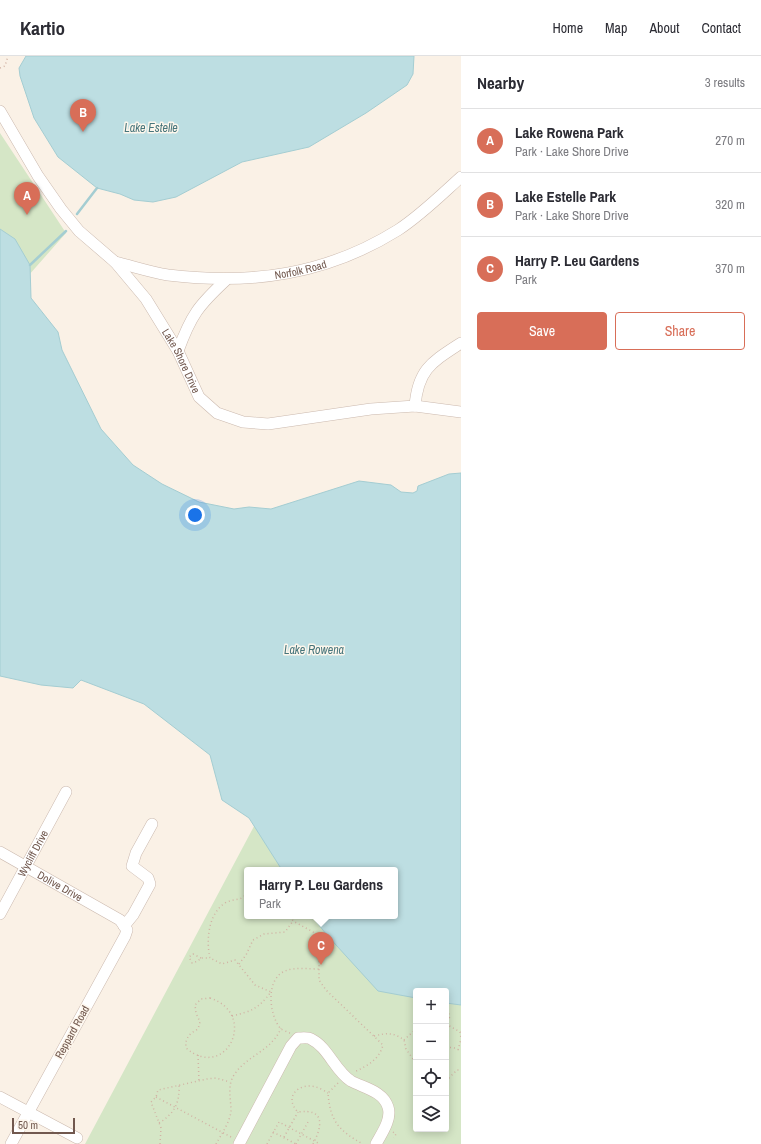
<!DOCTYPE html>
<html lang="en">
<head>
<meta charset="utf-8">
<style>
  body { margin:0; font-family:"Archivo Narrow",sans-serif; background:#f7f7f7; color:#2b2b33 }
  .controls { position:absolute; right:12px; bottom:12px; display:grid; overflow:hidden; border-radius:4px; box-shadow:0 2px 10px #0003 }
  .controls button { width:36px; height:36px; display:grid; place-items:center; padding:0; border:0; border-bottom:1px solid #e1e1e2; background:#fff; color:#2b2b33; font:20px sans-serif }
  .scale { position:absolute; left:12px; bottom:10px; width:63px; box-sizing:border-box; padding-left:4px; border:2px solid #71584e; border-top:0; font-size:11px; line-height:14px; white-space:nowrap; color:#71584e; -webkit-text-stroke:3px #fdf6ec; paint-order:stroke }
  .you { position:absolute; left:195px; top:459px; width:14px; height:14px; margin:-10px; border:3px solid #fff; border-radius:50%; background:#1a73e8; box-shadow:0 0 0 6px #1a73e833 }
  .badge { display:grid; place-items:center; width:26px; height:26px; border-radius:50%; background:#d86e58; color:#fff; font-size:13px; font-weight:700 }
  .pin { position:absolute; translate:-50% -33px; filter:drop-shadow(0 1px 2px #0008) }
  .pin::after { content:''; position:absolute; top:21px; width:14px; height:12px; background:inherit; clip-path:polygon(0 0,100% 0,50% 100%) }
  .popup { position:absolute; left:244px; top:811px; width:154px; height:52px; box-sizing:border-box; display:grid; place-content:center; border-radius:4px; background:#fff; filter:drop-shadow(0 1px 3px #0005); font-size:13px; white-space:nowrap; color:#7c7c81 }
  .popup b { font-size:15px; color:#2b2b33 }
  .popup::after { content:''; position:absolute; left:50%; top:100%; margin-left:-8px; border:8px solid transparent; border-top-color:#fff }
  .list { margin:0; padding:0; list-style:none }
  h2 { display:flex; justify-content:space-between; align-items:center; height:52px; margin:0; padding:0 16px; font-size:17px }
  h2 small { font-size:13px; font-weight:400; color:#7c7c81 }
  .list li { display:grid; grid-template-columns:26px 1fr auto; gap:12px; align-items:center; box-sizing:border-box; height:64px; padding:0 16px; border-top:1px solid #e1e1e2 }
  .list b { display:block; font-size:15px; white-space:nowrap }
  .list p { margin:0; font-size:13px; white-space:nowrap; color:#7c7c81 }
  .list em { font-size:13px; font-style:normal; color:#7c7c81 }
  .actions { display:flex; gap:8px; padding:12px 16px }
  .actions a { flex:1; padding:9px 0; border:1px solid #d86e58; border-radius:4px; text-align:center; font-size:14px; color:#d86e58 }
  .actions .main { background:#d86e58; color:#fff }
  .icon { flex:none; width:22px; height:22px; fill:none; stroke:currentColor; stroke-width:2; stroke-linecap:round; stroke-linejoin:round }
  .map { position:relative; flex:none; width:461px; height:1088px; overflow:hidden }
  header { display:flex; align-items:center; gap:24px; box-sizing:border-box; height:56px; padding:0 20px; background:#fff; border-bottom:1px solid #e1e1e2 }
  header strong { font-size:19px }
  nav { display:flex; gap:22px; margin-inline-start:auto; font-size:14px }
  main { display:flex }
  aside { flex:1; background:#fff }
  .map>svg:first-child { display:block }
</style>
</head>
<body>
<header>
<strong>Kartio</strong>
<nav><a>Home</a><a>Map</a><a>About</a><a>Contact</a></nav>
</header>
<main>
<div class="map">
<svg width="461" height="1088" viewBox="0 0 461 1088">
  <rect width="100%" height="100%" fill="#faf1e6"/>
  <path fill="#d5e6c6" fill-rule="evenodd" d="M0,77L66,177L21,228L0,268Z
    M301,682L461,768V1088H85ZM247,814H395V860H247ZM416,935H446V1073H416Z"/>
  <path fill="#bddee2" stroke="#a4cdd2" d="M26,0H414L413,18L407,29L366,57L309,91L242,106L176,141L153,146L134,144L120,138L97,132L58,101L34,62L20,20L19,12Z
    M0,173L15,183L30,209L31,242L58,276L62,294L101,373L133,409L162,428L199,446L234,453L249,451L271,453L359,425L391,429L401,436L413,437L417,435L418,430L449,418L461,417V949L446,947V935H416V942L378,935L326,878L312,860H395V814H282L249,762L222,744L210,699L144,648L81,624L73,632L41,629L0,620Z"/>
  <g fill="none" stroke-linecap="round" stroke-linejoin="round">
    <path stroke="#a4cdd2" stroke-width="2.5" d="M77,158L97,132
      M30,209L66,175"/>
    <g stroke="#cbb9ae" stroke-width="12">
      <g id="minor">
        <path id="s1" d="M0,55L38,120L61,153L79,175L115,206L146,243L178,295L199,341L217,357L243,366L268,368L371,353L415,350L461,356"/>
        <path id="s2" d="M115,206C132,210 150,216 168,219C251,229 326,219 398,174C421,159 441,139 461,121"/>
        <path d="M178,295C191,259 199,249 226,224"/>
        <path d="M415,350C418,313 432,306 461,287"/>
        <path id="s3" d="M0,796L120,864L127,874L125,880L11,1088"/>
        <path id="s4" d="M0,858L66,736"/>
        <path d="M124,870L133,859L150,828L148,822L132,810L136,797L152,768"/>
        <path d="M0,1041L77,1082"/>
        <path d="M239,1088L291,990L298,982C302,982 308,981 311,983C328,991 335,1015 351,1025C364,1032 383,1035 388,1051C392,1063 382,1077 376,1088"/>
      </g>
    </g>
    <path stroke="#d1b3a4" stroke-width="1.5" stroke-dasharray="1 3" stroke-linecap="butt" d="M0,12L5,10L8,0
      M291,860L293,865L315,877L319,882V924L326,934L383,989C379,1004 367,1010 354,1016
      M201,902L193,898L189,901L192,907L198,905L201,902H210
      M239,908L246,899L253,884L264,878L285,876L293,865
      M210,942C259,958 226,1026 186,992C185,982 189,978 198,973L200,966L196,957L195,949L201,943Z
      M446,950L450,961L446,966
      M232,960C252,955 258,953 271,936L255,929L235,904L222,908L210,902C206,885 208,858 225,847C233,842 241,846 247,837
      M446,968L460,976L461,982
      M290,977C287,976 283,974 281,973C269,960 265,923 285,915C294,911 309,913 319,913
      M374,980C387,977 393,976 404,984L406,993L413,1003H416
      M404,984L416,973
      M446,991L455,992L461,995
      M458,994L461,983
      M198,999L199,1025
      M446,1025L457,1014H461
      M338,1027L328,1037C330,1065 339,1075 363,1088
      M156,1041L231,1081
      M159,1067C174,1058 180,1047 179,1029
      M273,1076L296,1088
      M393,1076L396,1078L394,1082
      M284,1081L298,1056
      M160,1088L161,1072L151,1046L156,1041L158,1034L207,1023L216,1022L230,1026
      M216,1088C221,1079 230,1066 231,1055C231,1042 227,1030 234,1019C247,999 272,995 281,972
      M267,1088L279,1066L320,1088
      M296,1088L308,1066
      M313,1088C322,1071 326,1052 298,1056C283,1041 299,1026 316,1031C320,1032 325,1035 328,1037"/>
    <use href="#minor" stroke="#fff" stroke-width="11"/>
  </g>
  <g text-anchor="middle" stroke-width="3" stroke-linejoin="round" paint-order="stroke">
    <g font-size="11" fill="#71584e" stroke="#fdf6ec">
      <text dy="4" stroke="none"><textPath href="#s2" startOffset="188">Norfolk Road</textPath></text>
      <text dy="4" stroke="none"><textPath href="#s1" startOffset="311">Lake Shore Drive</textPath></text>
      <text dy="4" stroke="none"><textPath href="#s4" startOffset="69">Wycliff Drive</textPath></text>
      <text dy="4" stroke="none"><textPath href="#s3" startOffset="69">Dolive Drive</textPath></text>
      <text transform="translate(72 976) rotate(-61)" y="4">Reppard Road</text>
    </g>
    <g font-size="12" font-style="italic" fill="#47757b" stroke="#fdf6ec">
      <text x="151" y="76">Lake Estelle</text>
      <text x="314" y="598">Lake Rowena</text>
    </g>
  </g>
</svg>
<div class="controls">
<button>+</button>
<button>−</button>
<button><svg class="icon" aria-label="locate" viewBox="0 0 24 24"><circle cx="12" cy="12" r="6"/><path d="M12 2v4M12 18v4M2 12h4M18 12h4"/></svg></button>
<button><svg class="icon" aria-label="layers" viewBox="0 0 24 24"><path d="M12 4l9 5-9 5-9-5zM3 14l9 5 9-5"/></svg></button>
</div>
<div class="scale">50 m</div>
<div class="you"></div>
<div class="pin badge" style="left:27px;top:159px">A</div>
<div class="pin badge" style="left:83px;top:76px">B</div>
<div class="pin badge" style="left:321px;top:909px">C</div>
<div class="popup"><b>Harry P. Leu Gardens</b>Park</div>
</div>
<aside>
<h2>Nearby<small>3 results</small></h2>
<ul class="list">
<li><span class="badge">A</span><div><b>Lake Rowena Park</b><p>Park · Lake Shore Drive</p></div><em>270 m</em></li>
<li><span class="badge">B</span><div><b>Lake Estelle Park</b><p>Park · Lake Shore Drive</p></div><em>320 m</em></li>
<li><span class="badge">C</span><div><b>Harry P. Leu Gardens</b><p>Park</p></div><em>370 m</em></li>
</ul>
<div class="actions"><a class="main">Save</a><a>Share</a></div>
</aside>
</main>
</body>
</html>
